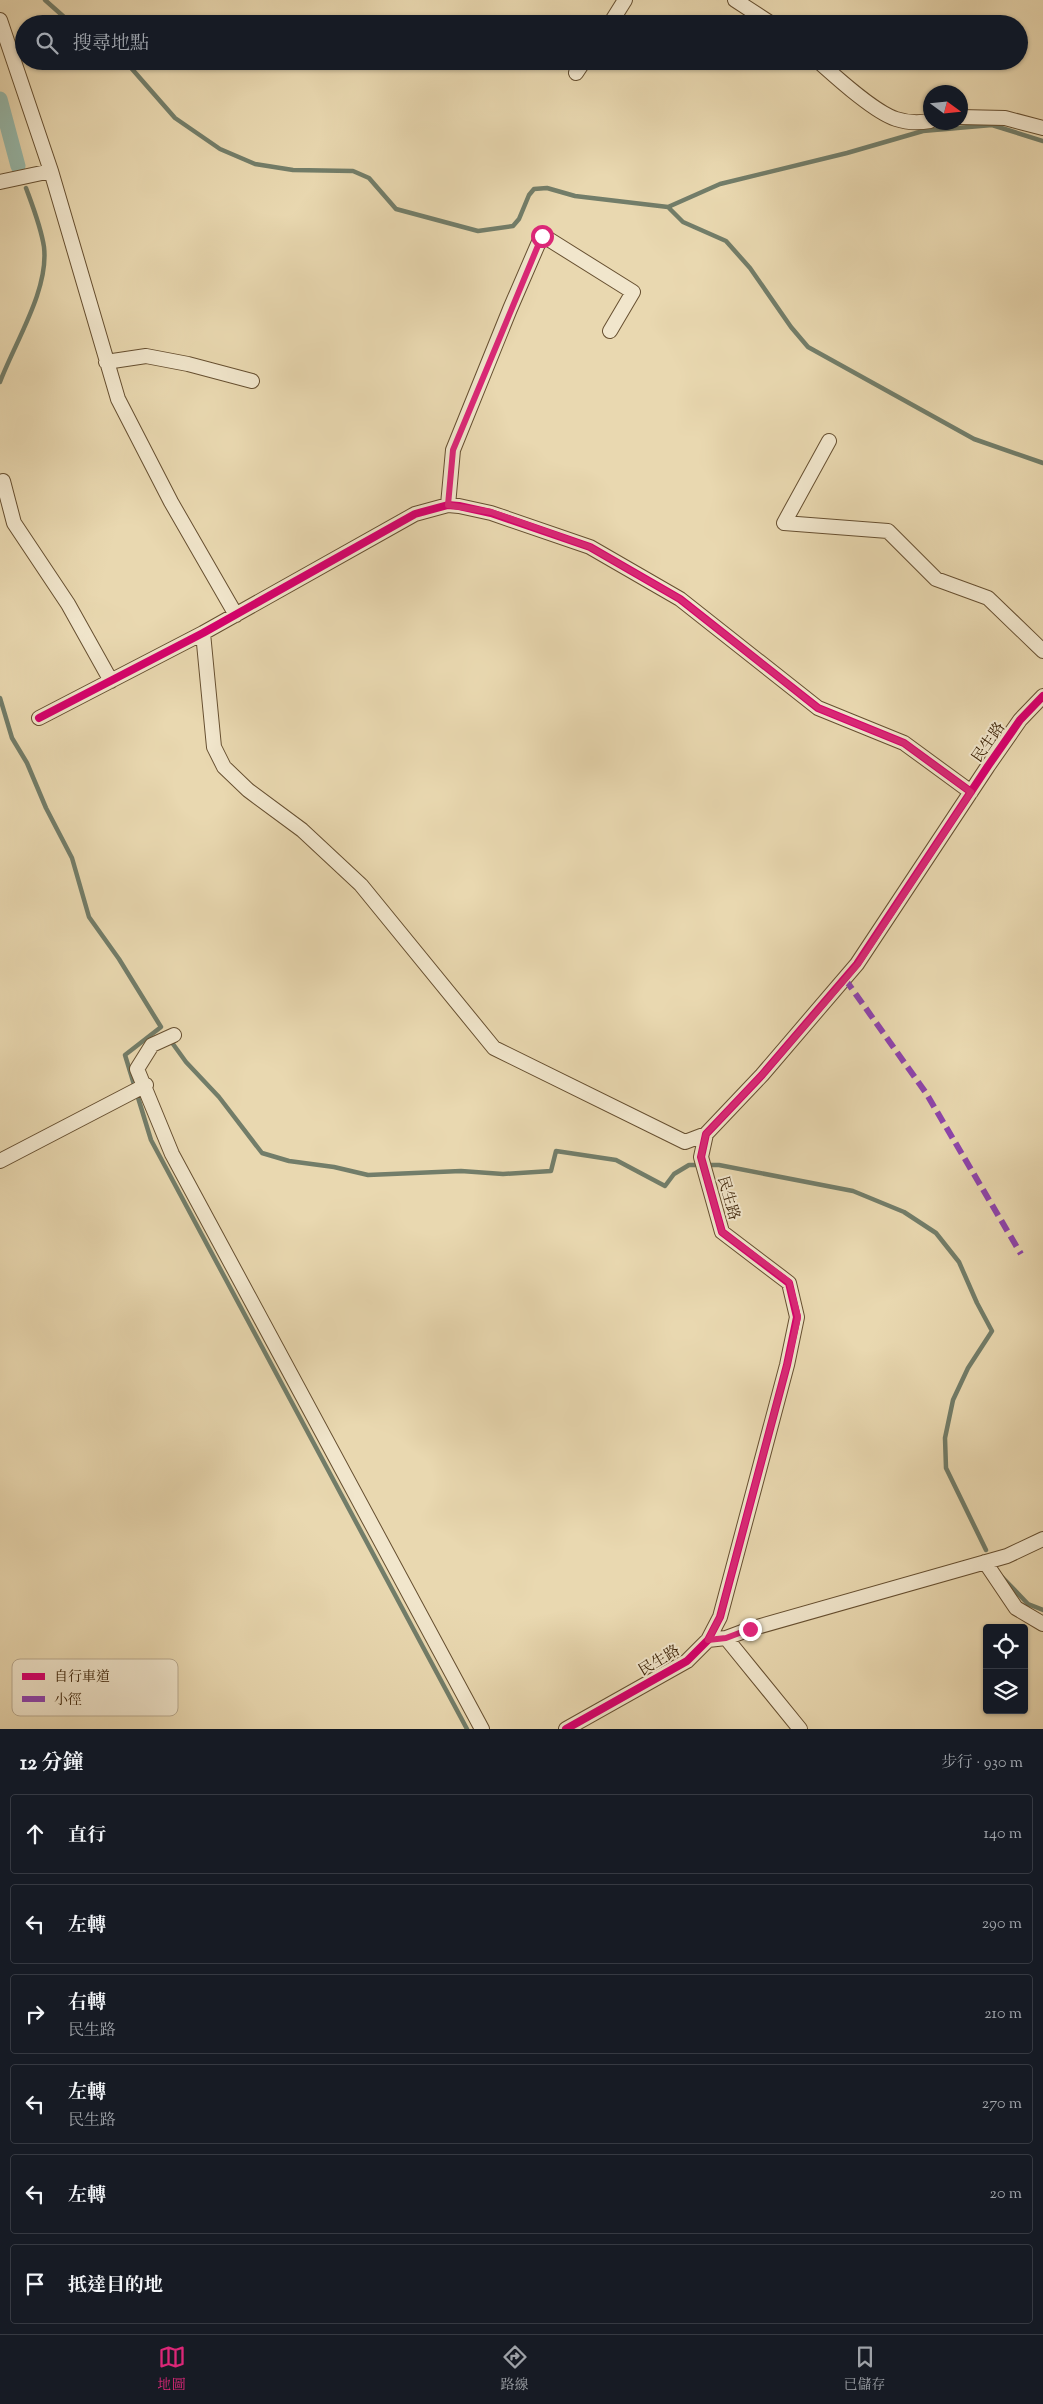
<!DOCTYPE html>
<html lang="zh-TW">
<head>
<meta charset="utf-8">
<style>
  body { margin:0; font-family:"Sorts Mill Goudy","Noto Serif TC",serif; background:#20242c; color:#f1f3f6 }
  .controls { position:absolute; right:15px; bottom:15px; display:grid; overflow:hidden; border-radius:5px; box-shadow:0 1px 4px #0004 }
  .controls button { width:45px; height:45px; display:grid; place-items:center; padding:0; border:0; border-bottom:1px solid #363941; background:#171b24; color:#f1f3f6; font:25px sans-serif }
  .compass { position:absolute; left:923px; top:85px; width:45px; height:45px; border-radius:50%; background:#171b24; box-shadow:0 1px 4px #0004; rotate:105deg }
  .stop { position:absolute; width:15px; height:15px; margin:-11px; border:4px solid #db2777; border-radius:50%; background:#fff }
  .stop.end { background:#db2777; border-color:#fff; box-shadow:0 1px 5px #0008 }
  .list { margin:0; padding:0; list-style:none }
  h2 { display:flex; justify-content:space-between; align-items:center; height:65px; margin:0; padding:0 20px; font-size:21px }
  h2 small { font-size:16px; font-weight:400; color:#9ea1a6 }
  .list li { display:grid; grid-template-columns:32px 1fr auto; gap:15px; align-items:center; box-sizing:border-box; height:80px; margin:0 10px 10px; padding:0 10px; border:1px solid #363941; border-radius:5px }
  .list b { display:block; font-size:19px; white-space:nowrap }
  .list p { margin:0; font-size:16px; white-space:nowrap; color:#9ea1a6 }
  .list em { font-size:16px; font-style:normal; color:#9ea1a6 }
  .icon { flex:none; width:28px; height:28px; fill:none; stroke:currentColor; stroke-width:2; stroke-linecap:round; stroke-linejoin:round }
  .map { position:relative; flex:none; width:1043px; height:1729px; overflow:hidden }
  .search { position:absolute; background:#171b24; box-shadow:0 1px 4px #0004; left:15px; right:15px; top:15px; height:55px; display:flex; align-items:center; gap:12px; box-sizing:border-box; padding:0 18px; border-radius:28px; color:#9ea1a6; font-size:19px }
  .sheet { height:605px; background:#171b24 }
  nav { display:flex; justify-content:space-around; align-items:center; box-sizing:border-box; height:70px; border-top:1px solid #363941; background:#171b24; font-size:14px; color:#9ea1a6 }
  nav a { display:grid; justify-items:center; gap:2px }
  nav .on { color:#db2777 }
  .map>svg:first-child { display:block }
</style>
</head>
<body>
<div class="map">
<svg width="1043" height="1729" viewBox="0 0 1043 1729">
  <rect width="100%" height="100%" fill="#e9d8b0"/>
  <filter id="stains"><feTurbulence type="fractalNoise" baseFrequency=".004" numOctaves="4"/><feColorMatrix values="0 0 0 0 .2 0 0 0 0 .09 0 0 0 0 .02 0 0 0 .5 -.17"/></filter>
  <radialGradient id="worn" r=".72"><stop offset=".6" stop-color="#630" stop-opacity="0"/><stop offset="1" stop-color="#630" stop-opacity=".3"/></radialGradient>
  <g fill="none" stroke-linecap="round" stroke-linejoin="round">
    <path stroke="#727d69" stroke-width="4.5" d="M45,0L72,24
      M125,61L175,118L220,149L255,164L293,170L353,171L369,178L396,209L478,231L513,226L519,219L529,195L534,189L547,188L575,196L668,207L683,222L726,241L750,268L791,327L808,347L974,439L1043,463
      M668,207L720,184L847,153L923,131L992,125L1043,141
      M0,382C15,342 49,290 44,247C41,227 33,207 26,188
      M0,698L12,738L27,763L46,808L72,858L89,917L119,959L161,1027L125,1055L151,1140L467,1729
      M173,1044L186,1062L219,1097L262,1153L289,1161L334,1167L368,1175L461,1171L503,1174L551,1171L556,1151L616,1160L665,1186L674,1174L689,1165H719L853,1191L904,1212L936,1233L959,1262L977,1303L992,1331L968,1368L953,1400L945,1438L946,1468L986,1550
      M1002,1577L1028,1604L1043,1610"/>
    <path stroke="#97baac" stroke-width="15" d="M0,99L18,166"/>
    <g stroke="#664f30" stroke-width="16">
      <path id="minor" d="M735,0L772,24
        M0,20L51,171L118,399L171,502L236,615
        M610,24L625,0
        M818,61C836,77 874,112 896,119C908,123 919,123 930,121
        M576,73L584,61
        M960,117L1005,118L1043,128
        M0,182L51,171
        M106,362L146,356L188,364L252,381
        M829,441L784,523L888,531L936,579L988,598L1043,651
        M3,481L14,523L68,604L111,681
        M448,505L453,450L510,309L542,235L633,292L610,331
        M203,633L214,747L224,767L248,790L302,830L361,885L494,1048L685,1142L706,1134
        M39,718L203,633L415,514L448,505L459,506L491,513L590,547L680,599L818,708L904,743L971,792
        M174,1035L152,1045L137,1069L172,1154L482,1729
        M0,1161L146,1085
        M985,1562L1016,1608L1043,1624
        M726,1638L800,1729
        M708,1640L726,1638L750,1629L1007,1556L1043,1539
        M566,1729L687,1661L708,1640L720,1617L787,1365L797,1317L789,1283L722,1232L701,1157L706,1134L762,1075L857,964L988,766L1020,720L1043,696"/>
    </g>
    <use href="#minor" stroke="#f1e6cc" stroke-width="14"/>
    <path stroke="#8e44ad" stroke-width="6" stroke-dasharray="12 6" stroke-linecap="butt" d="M845,979L926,1093L1021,1254"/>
    <g stroke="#f1e6cc" stroke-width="11">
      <path id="cycleway" d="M39,718L203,633L415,514L448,505L459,506L491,513L590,547L680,599L818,708L904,743L971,792
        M566,1729L687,1661L708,1640L720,1617L787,1365L797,1317L789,1283L722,1232L701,1157L706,1134L762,1075L857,964L988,766L1020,720L1043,696"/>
    </g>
    <use href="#cycleway" stroke="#d6006c" stroke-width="8"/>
  </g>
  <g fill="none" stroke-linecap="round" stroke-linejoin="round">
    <path stroke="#db2777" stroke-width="6" d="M542,236L453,450L448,505L491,512L590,547L680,599L818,708L904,743L971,792L858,964L762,1075L706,1134L701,1157L722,1232L789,1282L798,1317L787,1365L720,1617L708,1640L726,1638L750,1629"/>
  </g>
  <g text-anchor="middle" stroke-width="4" stroke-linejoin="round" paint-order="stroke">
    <g font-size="15" fill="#3b2105" stroke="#f1e6cc">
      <text transform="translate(988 742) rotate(-55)" y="5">民生路</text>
      <text transform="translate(729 1198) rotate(74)" y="5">民生路</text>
      <text transform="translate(659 1660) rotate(-31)" y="5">民生路</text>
    </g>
  </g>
  <rect x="12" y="1659" width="166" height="57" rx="8" fill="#f1e6cc" stroke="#baab90" stroke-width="1"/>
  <rect x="22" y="1673" width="23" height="7" fill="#d6006c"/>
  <rect x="22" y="1696" width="23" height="6" fill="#8e44ad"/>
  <g font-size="14" fill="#3b2105">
    <text x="54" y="1681">自行車道</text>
    <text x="54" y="1704">小徑</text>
  </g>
  <rect width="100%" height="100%" filter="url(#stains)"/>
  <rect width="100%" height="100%" fill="url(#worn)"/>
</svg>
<div class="controls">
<button><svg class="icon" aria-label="locate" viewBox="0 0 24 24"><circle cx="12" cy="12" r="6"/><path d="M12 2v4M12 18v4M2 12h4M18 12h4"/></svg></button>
<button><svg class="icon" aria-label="layers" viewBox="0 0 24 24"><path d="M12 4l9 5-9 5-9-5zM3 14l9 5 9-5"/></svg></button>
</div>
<svg class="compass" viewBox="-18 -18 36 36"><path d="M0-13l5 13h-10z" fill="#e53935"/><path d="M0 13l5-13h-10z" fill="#9ea1a6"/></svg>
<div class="stop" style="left:542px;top:236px"></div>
<div class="stop end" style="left:750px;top:1629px"></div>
<div class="search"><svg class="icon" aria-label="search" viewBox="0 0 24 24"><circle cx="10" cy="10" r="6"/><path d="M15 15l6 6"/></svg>搜尋地點</div>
</div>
<section class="sheet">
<h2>12 分鐘<small>步行 · 930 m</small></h2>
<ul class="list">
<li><svg class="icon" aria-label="ahead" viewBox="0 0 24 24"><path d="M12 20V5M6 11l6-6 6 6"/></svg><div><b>直行</b></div><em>140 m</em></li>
<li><svg class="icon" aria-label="left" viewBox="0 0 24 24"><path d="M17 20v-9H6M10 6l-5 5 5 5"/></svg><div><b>左轉</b></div><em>290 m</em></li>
<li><svg class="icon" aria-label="right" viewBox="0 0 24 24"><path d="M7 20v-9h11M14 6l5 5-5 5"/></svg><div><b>右轉</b><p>民生路</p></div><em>210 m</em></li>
<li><svg class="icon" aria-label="left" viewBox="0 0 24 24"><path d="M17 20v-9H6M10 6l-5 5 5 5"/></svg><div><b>左轉</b><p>民生路</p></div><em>270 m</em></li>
<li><svg class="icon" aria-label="left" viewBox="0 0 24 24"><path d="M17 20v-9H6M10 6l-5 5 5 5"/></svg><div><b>左轉</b></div><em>20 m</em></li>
<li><svg class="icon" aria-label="arrive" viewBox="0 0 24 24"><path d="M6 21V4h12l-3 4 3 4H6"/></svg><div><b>抵達目的地</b></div></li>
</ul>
</section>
<nav>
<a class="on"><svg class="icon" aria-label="map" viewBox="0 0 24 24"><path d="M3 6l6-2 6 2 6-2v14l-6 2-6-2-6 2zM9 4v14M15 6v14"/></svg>地圖</a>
<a><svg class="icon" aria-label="directions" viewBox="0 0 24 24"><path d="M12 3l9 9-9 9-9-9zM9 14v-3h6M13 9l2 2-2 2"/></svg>路線</a>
<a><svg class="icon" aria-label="saved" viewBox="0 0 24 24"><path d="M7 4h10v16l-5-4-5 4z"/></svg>已儲存</a>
</nav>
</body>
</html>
